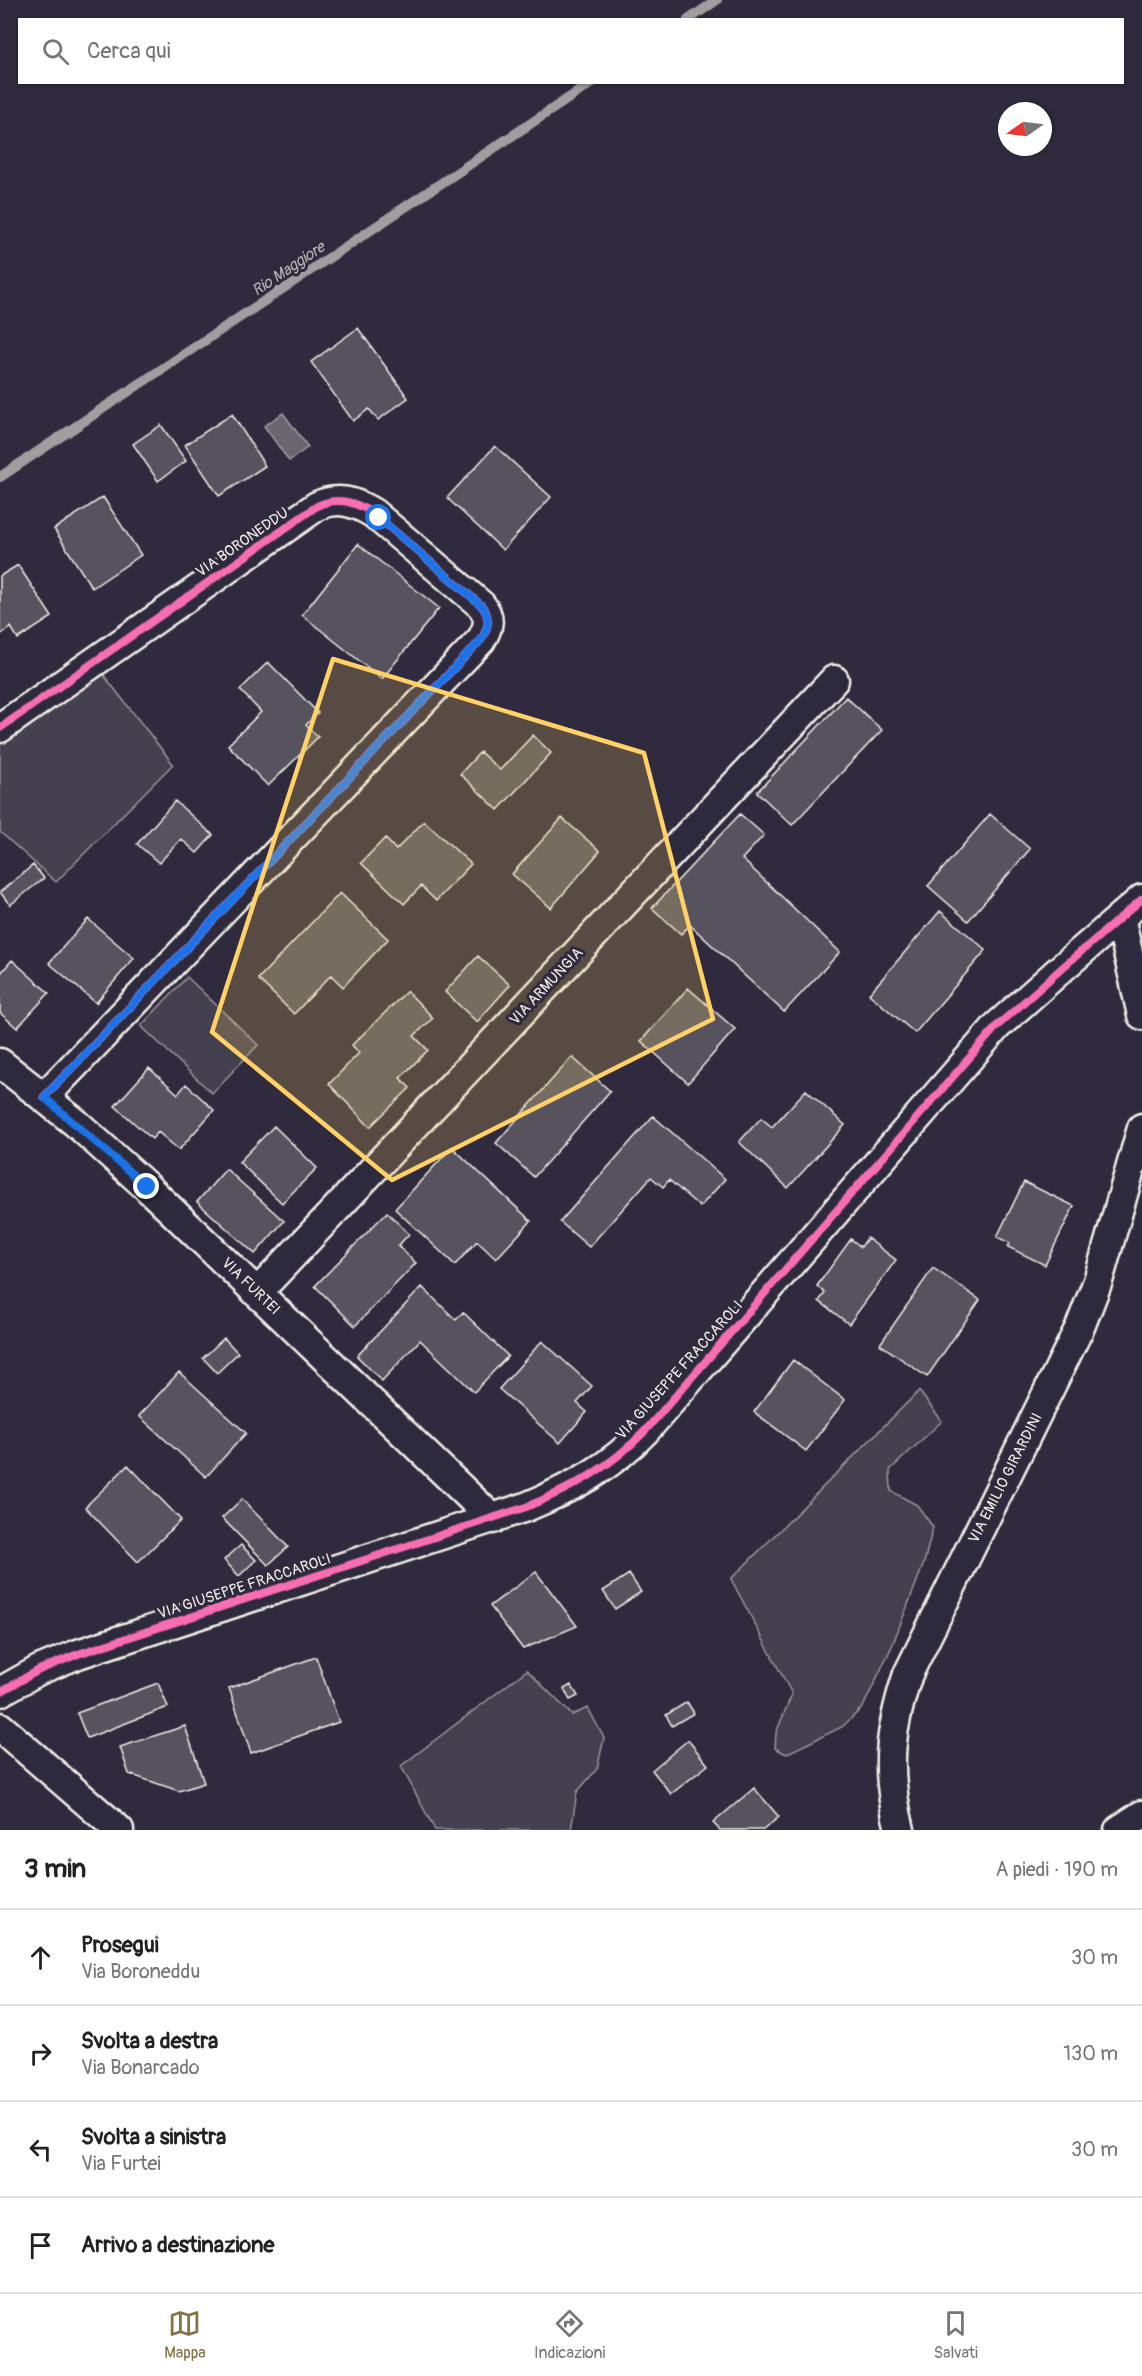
<!DOCTYPE html>
<html lang="it">
<head>
<meta charset="utf-8">
<style>
  body { margin:0; font-family:Pangolin,sans-serif; background:#f6f6f6; color:#222 }
  .compass { position:absolute; left:998px; top:102px; width:54px; height:54px; border-radius:50%; background:#fff; box-shadow:0 2px 4px #0004; rotate:256deg }
  .stop { position:absolute; width:18px; height:18px; margin:-14px; border:4px solid #1a73e8; border-radius:50%; background:#fff }
  .stop.end { background:#1a73e8; border-color:#fff; box-shadow:0 2px 6px #0008 }
  .list { margin:0; padding:0; list-style:none }
  h2 { display:flex; justify-content:space-between; align-items:center; height:78px; margin:0; padding:0 24px; font-size:26px }
  h2 small { font-size:20px; font-weight:400; color:#767676 }
  .list li { display:grid; grid-template-columns:39px 1fr auto; gap:18px; align-items:center; box-sizing:border-box; height:96px; padding:0 24px; border-top:2px solid #e0e0e0 }
  .list b { display:block; font-size:22px; white-space:nowrap }
  .list p { margin:0; font-size:20px; white-space:nowrap; color:#767676 }
  .list em { font-size:20px; font-style:normal; color:#767676 }
  .icon { flex:none; width:33px; height:33px; fill:none; stroke:currentColor; stroke-width:2; stroke-linecap:round; stroke-linejoin:round }
  .map { position:relative; flex:none; width:1142px; height:1830px; overflow:hidden }
  .search { position:absolute; background:#fff; box-shadow:0 2px 4px #0004; left:18px; right:18px; top:18px; height:66px; display:flex; align-items:center; gap:15px; box-sizing:border-box; padding:0 21px; border-radius:0px; color:#767676; font-size:22px }
  .sheet { height:462px; background:#fff }
  nav { display:flex; justify-content:space-around; align-items:center; box-sizing:border-box; height:84px; border-top:2px solid #e0e0e0; background:#fff; font-size:16px; color:#767676 }
  nav a { display:grid; justify-items:center; gap:3px }
  nav .on { color:#857141 }
  .map>svg:first-child { display:block }
</style>
</head>
<body>
<div class="map">
<svg width="1142" height="1830" viewBox="0 0 1142 1830">
  <rect width="100%" height="100%" fill="#2f2a3d"/>
  <filter id="ink" filterUnits="userSpaceOnUse"><feTurbulence type="fractalNoise" baseFrequency=".0167" numOctaves="2"/><feDisplacementMap in="SourceGraphic" scale="12" xChannelSelector="R" yChannelSelector="G"/><feConvolveMatrix kernelMatrix="1 2 1 2 8 2 1 2 1" color-interpolation-filters="sRGB"/></filter>
  <g filter="url(#ink)">
    <path fill="#454050" stroke="#9c989c" stroke-width="1.5" d="M99,669L173,764L56,882L0,832V742Z
      M187,977L258,1045L212,1093L141,1026Z
      M919,1391L942,1421L890,1470L891,1491L917,1505L933,1527L924,1563L892,1646L863,1707L842,1727L786,1754L775,1748L776,1733L792,1694L731,1579Z
      M527,1670L572,1715L588,1708L604,1738L597,1769L577,1792L571,1830H435L401,1766Z"/>
    <path fill="#6a6670" stroke="#a19ea0" stroke-width="1.5" d="M283,413L308,447L289,461L264,426Z"/>
    <g fill="none" stroke-linecap="round" stroke-linejoin="round">
      <path stroke="#a19ea0" stroke-width="10" d="M688,20L717,0
        M0,477L593,82"/>
    </g>
    <path fill="#56525f" stroke="#f4f1e8" stroke-width="1.5" d="M358,328L408,398L378,420L369,409L353,421L311,362Z
      M232,414L265,466L219,496L185,445Z
      M161,425L186,461L158,481L133,444Z
      M495,446L551,497L503,550L447,498Z
      M103,497L141,555L92,588L54,529Z
      M358,544L439,608L382,679L302,615Z
      M18,565L52,617L18,639L11,627L0,635V576Z
      M268,662L318,713L306,725L318,737L268,786L228,745L261,712L240,690Z
      M846,697L882,730L792,825L757,792Z
      M533,735L551,753L498,810L460,774L480,752L500,770Z
      M175,801L213,835L197,853L181,839L159,863L137,844Z
      M740,814L764,835L742,859L840,952L784,1012L690,925L681,934L652,908Z
      M990,814L1030,849L968,921L928,886Z
      M562,818L600,851L551,908L512,874Z
      M424,821L471,864L436,901L421,886L404,904L361,863L385,838L396,850Z
      M33,865L44,878L10,905L0,892Z
      M340,893L388,939L343,987L331,975L294,1014L258,979Z
      M940,911L986,950L915,1033L869,994Z
      M88,919L134,958L96,1003L49,963Z
      M478,956L510,985L477,1022L445,992Z
      M12,960L49,993L17,1028L0,1013V974Z
      M688,988L735,1029L688,1083L641,1041Z
      M407,991L433,1018L414,1036L428,1050L400,1078L410,1088L370,1127L329,1084L359,1053L352,1045Z
      M572,1057L610,1091L534,1177L496,1143Z
      M149,1068L178,1094L186,1084L214,1110L179,1150L158,1132L152,1139L115,1106Z
      M806,1090L845,1125L788,1188L739,1142L761,1118L772,1127Z
      M653,1116L725,1179L700,1207L669,1180L663,1187L651,1177L589,1247L560,1222Z
      M274,1126L317,1168L282,1203L239,1162Z
      M452,1147L531,1221L496,1259L477,1241L455,1265L395,1209Z
      M226,1169L284,1221L255,1254L197,1202Z
      M1024,1182L1074,1206L1045,1265L1008,1247L1010,1243L997,1237Z
      M387,1212L409,1234L398,1246L416,1263L355,1326L315,1286Z
      M867,1238L896,1260L849,1324L819,1301L825,1293L817,1286L851,1239L861,1247Z
      M933,1268L980,1300L927,1377L880,1344Z
      M422,1287L456,1320L463,1312L508,1356L474,1392L420,1340L382,1381L357,1356Z
      M224,1338L238,1353L217,1373L203,1358Z
      M542,1341L592,1386L577,1403L587,1412L560,1443L499,1389Z
      M793,1360L845,1400L806,1451L754,1412Z
      M179,1372L246,1433L206,1477L139,1416Z
      M128,1465L181,1520L138,1562L85,1507Z
      M242,1499L288,1547L268,1565L222,1518Z
      M241,1545L256,1560L239,1576L224,1560Z
      M536,1572L577,1626L523,1649L490,1606Z
      M629,1574L641,1592L615,1609L603,1591Z
      M316,1657L339,1722L251,1753L229,1688Z
      M158,1683L168,1707L87,1738L77,1713Z
      M571,1685L578,1696L570,1700L564,1689Z
      M687,1702L694,1713L672,1726L666,1715Z
      M185,1726L204,1783L179,1791L129,1774L120,1747Z
      M688,1740L708,1765L671,1794L652,1770Z
      M754,1788L779,1817L763,1830H720L713,1823Z"/>
    <g fill="none" stroke-linecap="round" stroke-linejoin="round">
      <g stroke="#f4f1e8" stroke-width="33">
        <path id="street" d="M0,728L317,506C337,496 355,502 373,513L481,605C491,617 489,627 481,640L44,1097
          M1120,917L1142,1015
          M0,1063L76,1123L147,1187L493,1519
          M257,1293L834,680
          M0,1692L39,1670L78,1654L526,1507C572,1488 611,1467 645,1431L997,1026L1062,968L1142,899
          M0,1727L119,1830
          M900,1830C885,1770 889,1732 908,1674L1080,1327L1098,1281L1142,1128
          M1119,1830L1142,1815"/>
      </g>
      <use href="#street" stroke="#2f2a3d" stroke-width="28"/>
      <g stroke="#2f2a3d" stroke-width="11">
        <path id="cycleway" d="M0,728L317,506C337,496 355,502 373,513L481,605C491,617 489,627 481,640L44,1097
          M0,1692L39,1670L78,1654L526,1507C572,1488 611,1467 645,1431L997,1026L1062,968L1142,899"/>
      </g>
      <use href="#cycleway" stroke="#f96db3" stroke-width="8"/>
    </g>
  </g>
  <g fill="none" stroke-linecap="round" stroke-linejoin="round" filter="url(#ink)">
    <path stroke="#1a73e8" stroke-width="8" d="M147,1187L44,1097L481,640C489,627 491,617 481,605L379,518"/>
  </g>
  <path fill="#ffd166" fill-opacity="0.2" stroke="#ffd166" stroke-width="4.5" stroke-linejoin="round" d="M333,659L644,753L713,1019L392,1180L212,1032Z"/>
  <g text-anchor="middle" stroke-width="6" stroke-linejoin="round" paint-order="stroke">
    <g font-size="15" fill="#f4f1e8" stroke="#2f2a3d">
      <text transform="translate(242 542) rotate(-35)" y="5">VIA BORONEDDU</text>
      <text transform="translate(546 986) rotate(-47)" y="5">VIA ARMUNGIA</text>
      <text transform="translate(251 1286) rotate(44)" y="5">VIA FURTEI</text>
      <text transform="translate(679 1370) rotate(-48)" y="5">VIA GIUSEPPE FRACCAROLI</text>
      <text transform="translate(1005 1478) rotate(-63)" y="5">VIA EMILIO GIRARDINI</text>
      <text transform="translate(244 1586) rotate(-18)" y="5">VIA GIUSEPPE FRACCAROLI</text>
    </g>
    <g font-size="16" font-style="italic" fill="#b6b2b2" stroke="#2f2a3d">
      <text transform="translate(288 268) rotate(-34)" y="6">Rio Maggiore</text>
    </g>
  </g>
</svg>
<svg class="compass" viewBox="-18 -18 36 36"><path d="M0-13l5 13h-10z" fill="#e53935"/><path d="M0 13l5-13h-10z" fill="#767676"/></svg>
<div class="stop" style="left:379px;top:518px"></div>
<div class="stop end" style="left:147px;top:1187px"></div>
<div class="search"><svg class="icon" aria-label="search" viewBox="0 0 24 24"><circle cx="10" cy="10" r="6"/><path d="M15 15l6 6"/></svg>Cerca qui</div>
</div>
<section class="sheet">
<h2>3 min<small>A piedi · 190 m</small></h2>
<ul class="list">
<li><svg class="icon" aria-label="ahead" viewBox="0 0 24 24"><path d="M12 20V5M6 11l6-6 6 6"/></svg><div><b>Prosegui</b><p>Via Boroneddu</p></div><em>30 m</em></li>
<li><svg class="icon" aria-label="right" viewBox="0 0 24 24"><path d="M7 20v-9h11M14 6l5 5-5 5"/></svg><div><b>Svolta a destra</b><p>Via Bonarcado</p></div><em>130 m</em></li>
<li><svg class="icon" aria-label="left" viewBox="0 0 24 24"><path d="M17 20v-9H6M10 6l-5 5 5 5"/></svg><div><b>Svolta a sinistra</b><p>Via Furtei</p></div><em>30 m</em></li>
<li><svg class="icon" aria-label="arrive" viewBox="0 0 24 24"><path d="M6 21V4h12l-3 4 3 4H6"/></svg><div><b>Arrivo a destinazione</b></div></li>
</ul>
</section>
<nav>
<a class="on"><svg class="icon" aria-label="map" viewBox="0 0 24 24"><path d="M3 6l6-2 6 2 6-2v14l-6 2-6-2-6 2zM9 4v14M15 6v14"/></svg>Mappa</a>
<a><svg class="icon" aria-label="directions" viewBox="0 0 24 24"><path d="M12 3l9 9-9 9-9-9zM9 14v-3h6M13 9l2 2-2 2"/></svg>Indicazioni</a>
<a><svg class="icon" aria-label="saved" viewBox="0 0 24 24"><path d="M7 4h10v16l-5-4-5 4z"/></svg>Salvati</a>
</nav>
</body>
</html>
